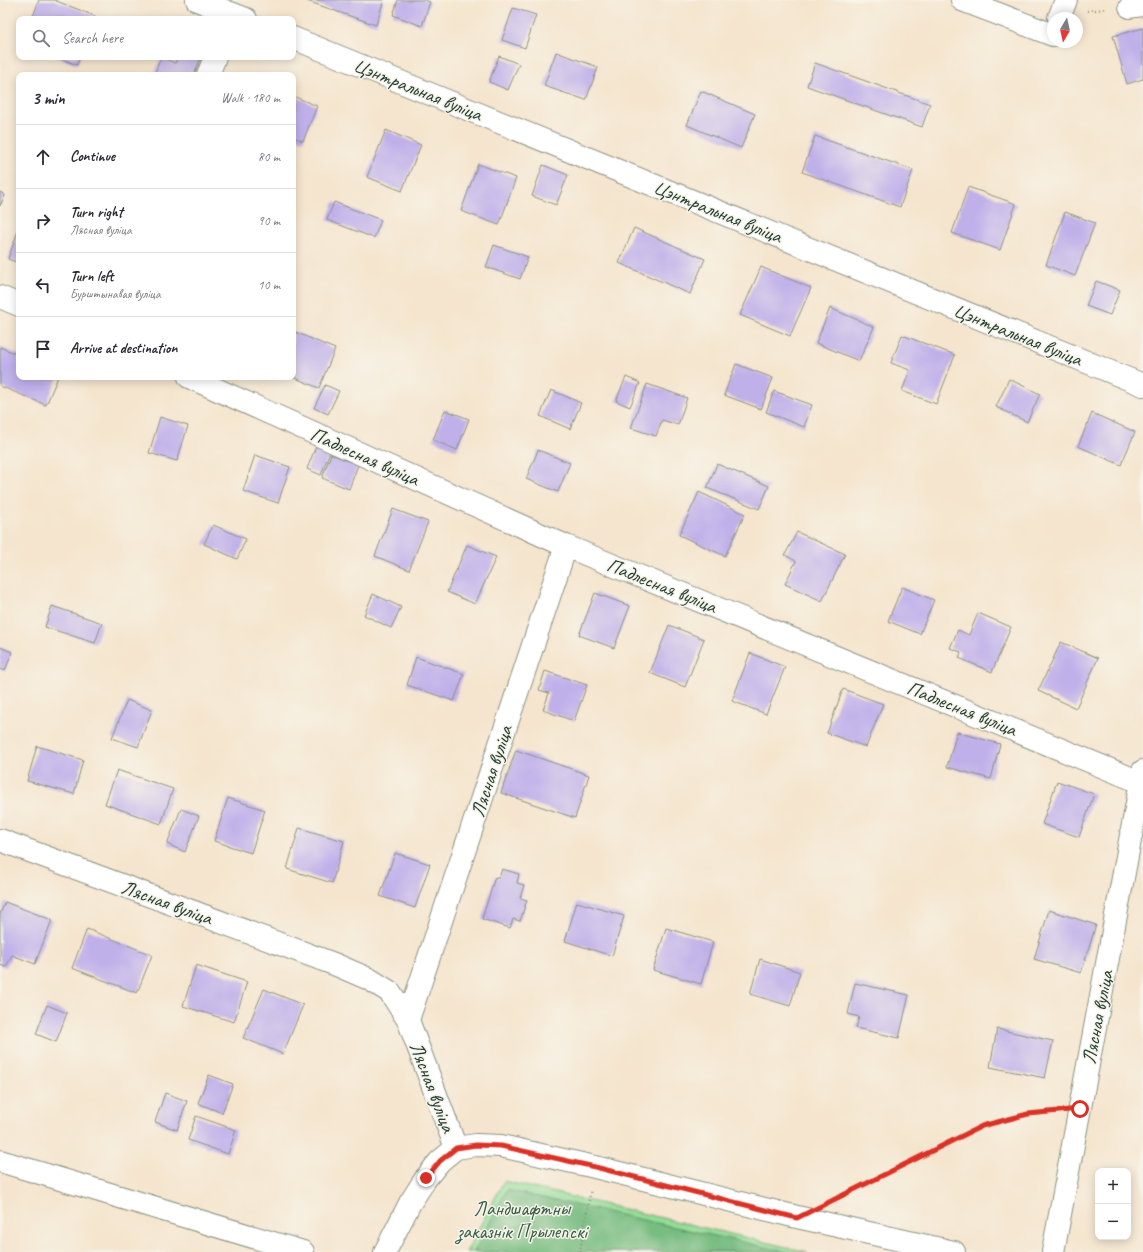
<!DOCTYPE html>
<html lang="en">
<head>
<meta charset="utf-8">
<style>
  body { margin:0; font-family:Caveat,sans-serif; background:#f2f2f3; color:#2b2b33 }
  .controls { position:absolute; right:12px; bottom:12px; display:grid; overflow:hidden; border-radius:8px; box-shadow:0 2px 10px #0003 }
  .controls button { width:36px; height:36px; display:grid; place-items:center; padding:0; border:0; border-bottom:1px solid #e1e1e2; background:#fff; color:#2b2b33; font:20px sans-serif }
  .compass { position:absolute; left:1047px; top:12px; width:36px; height:36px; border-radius:50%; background:#fff; box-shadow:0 2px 10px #0003; rotate:189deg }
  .stop { position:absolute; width:12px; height:12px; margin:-9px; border:3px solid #d93025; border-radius:50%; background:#fff }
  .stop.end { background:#d93025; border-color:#fff; box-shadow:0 1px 4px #0008 }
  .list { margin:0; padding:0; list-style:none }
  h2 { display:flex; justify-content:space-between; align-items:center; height:52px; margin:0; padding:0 16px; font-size:17px }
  h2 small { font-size:13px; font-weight:400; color:#7c7c81 }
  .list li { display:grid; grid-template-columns:26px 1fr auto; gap:12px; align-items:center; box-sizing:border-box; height:64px; padding:0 16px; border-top:1px solid #e1e1e2 }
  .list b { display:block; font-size:15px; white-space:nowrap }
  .list p { margin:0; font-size:13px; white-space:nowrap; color:#7c7c81 }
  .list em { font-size:13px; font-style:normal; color:#7c7c81 }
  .icon { flex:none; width:22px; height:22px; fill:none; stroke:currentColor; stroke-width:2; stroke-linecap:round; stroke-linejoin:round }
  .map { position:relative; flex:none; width:1143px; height:1252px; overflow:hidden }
  .search { position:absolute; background:#fff; box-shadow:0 2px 10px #0003; left:16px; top:16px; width:280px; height:44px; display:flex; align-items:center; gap:10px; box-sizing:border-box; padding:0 14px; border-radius:8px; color:#7c7c81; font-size:15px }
  .panel { position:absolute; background:#fff; box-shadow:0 2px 10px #0003; left:16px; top:72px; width:280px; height:308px; border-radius:8px }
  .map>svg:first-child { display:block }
</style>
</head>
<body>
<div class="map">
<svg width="1143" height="1252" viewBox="0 0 1143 1252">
  <rect width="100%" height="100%" fill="#f7f3e8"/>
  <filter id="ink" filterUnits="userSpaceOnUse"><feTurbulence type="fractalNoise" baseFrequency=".025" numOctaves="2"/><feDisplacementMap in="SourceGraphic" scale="8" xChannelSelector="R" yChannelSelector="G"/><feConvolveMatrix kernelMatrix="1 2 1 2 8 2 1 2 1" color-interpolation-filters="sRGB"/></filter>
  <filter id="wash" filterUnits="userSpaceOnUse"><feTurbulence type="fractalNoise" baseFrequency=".012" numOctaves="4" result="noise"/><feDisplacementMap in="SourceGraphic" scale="16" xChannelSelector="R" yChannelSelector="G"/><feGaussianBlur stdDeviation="0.9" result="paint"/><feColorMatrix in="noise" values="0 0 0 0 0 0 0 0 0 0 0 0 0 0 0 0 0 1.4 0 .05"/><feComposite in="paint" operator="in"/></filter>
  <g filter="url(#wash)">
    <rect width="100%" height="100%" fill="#f5e5ce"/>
    <path fill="#94dd97" stroke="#5a8d66" d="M504,1181L808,1252H466Z"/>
    <path fill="#77bc80" stroke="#4b7c5a" d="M507,1190L788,1252H474Z"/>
    <g id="blocks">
      <path fill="#bfb0ea" d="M39,0H54L95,16L94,19H32Z
        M304,0H384L376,25Z
        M398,0H425L430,2L422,26L393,15Z
        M513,8L536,15L525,48L502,40Z
        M1143,28V79L1127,84L1113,36Z
        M556,52L598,67L586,100L544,86Z
        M499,56L519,64L508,90L489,82Z
        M56,57H80L77,65Z
        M161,57L175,63L178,57H192L200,60L194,75H154Z
        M815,63L930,104L922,127L807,86Z
        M701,91L755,114L741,148L687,125Z
        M293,96L317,106L303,141L293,137Z
        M386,130L421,145L402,191L367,177Z
        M815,136L913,170L900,207L802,172Z
        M478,164L516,178L499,225L461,211Z
        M543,165L568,175L556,205L532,196Z
        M968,187L1016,204L1000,250L952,233Z
        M0,192L5,195L0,206Z
        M334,202L381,220L374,238L327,220Z
        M1065,212L1095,223L1075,276L1046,265Z
        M19,228V263L8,259Z
        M634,228L705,259L690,294L619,263Z
        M494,245L528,257L520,279L486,267Z
        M761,267L811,288L790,336L740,315Z
        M1096,281L1120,290L1110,315L1086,306Z
        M830,308L874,327L859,361L816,343Z
        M293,331L335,349L319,388L293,377Z
        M902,335L955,355L936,404L902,391L910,370L891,363Z
        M0,347L19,355V377H58L46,405L0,386Z
        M736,364L773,378L761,409L724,395Z
        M626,377L640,383L630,407L616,401Z
        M1009,379L1040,394L1027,422L996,407Z
        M647,384L687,398L678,425L662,420L656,436L631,428Z
        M325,385L339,391L328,414L314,408Z
        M551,390L581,403L570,429L540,416Z
        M774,391L812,405L804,427L766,412Z
        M445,410L469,419L457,450L433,440Z
        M1092,413L1135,432L1121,465L1078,446Z
        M160,417L188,426L177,461L149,453Z
        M316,446L330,451L321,475L307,469Z
        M538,450L570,463L558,492L526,479Z
        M331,454L358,465L349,489L322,478Z
        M255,455L290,467L278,503L243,491Z
        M717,464L769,486L759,509L707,488Z
        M699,492L745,514L725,556L679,535Z
        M393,509L428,522L409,570L375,556Z
        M213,525L246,539L237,559L204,544Z
        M797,532L845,554L822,601L785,584L796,561L785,555Z
        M467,545L496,557L475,604L447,592Z
        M902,587L934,600L920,634L888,621Z
        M595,593L630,606L614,648L579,635Z
        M373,594L401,607L391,628L364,615Z
        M52,606L102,623L95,643L45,627Z
        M978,613L1011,627L992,672L959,658L961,652L950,648L958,630L969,635Z
        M669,625L704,639L685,687L650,673Z
        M1061,642L1098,658L1076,708L1038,691Z
        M0,647L12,652L5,671L0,669Z
        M750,653L785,667L766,714L732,701Z
        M416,657L464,674L454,701L407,685Z
        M545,671L587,685L574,721L543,710L549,693L539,690Z
        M843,689L883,704L866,747L827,733Z
        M127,700L152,710L138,747L112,738Z
        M957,732L1000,744L991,779L947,767Z
        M37,746L83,760L74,794L27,781Z
        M516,750L589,775L575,818L501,793Z
        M117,770L173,789L161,824L105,804Z
        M1057,781L1094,794L1079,837L1042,824Z
        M228,798L265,810L251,853L214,841Z
        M181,809L199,816L185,852L167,844Z
        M299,828L344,841L332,883L287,869Z
        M395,853L430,864L415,908L380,896Z
        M502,869L519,874L517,883L524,885L520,898L527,900L520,921L513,919L510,928L482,919L495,877L499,878Z
        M5,902L52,920L35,964L12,955L6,967L0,965V914Z
        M577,902L624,916L612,956L565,941Z
        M1049,910L1096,925L1081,973L1034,959Z
        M666,928L713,942L701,984L653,970Z
        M87,929L152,955L137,993L72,968Z
        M760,959L800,972L790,1006L750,994Z
        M196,965L247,982L234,1022L183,1006Z
        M855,983L909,995L899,1038L856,1028L859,1017L848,1014Z
        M264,989L303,1005L283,1054L243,1038Z
        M47,1005L67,1013L56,1042L36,1034Z
        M997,1029L1053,1041L1045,1078L990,1067Z
        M209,1075L233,1084L222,1113L198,1103Z
        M165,1093L187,1101L177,1130L155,1122Z
        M196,1116L236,1130L228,1154L188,1140Z"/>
    </g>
  </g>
  <g filter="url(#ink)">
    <use href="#blocks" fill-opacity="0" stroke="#8a9181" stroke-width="1"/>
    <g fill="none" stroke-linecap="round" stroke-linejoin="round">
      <g stroke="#8a9181" stroke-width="24">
        <path id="minor" d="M197,0L246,19
          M962,0L1053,35
          M1130,7L1143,5
          M1059,18L1066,0
          M293,38L1143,385
          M208,75L215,57
          M0,297L19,305
          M189,377L566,546L1140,782
          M0,840L334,964L369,979L390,992L408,1020L456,1148
          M408,1020L566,546
          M0,1161L303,1252
          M385,1252L410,1203L426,1178L440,1161L456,1148L476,1145L501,1146L595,1167L797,1217L954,1252
          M1053,1252L1143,771"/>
      </g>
      <path stroke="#8a9181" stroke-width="2.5" stroke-dasharray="1 3" stroke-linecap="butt" d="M1087,11L1107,9
        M833,1200L982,1126L1028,1114L1055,1111
        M580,1252L591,1189"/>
      <use href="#minor" stroke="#fff" stroke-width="22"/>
    </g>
  </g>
  <g fill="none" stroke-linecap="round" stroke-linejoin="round" filter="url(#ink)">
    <path stroke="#d93025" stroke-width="5" d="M426,1178L440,1161L456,1148L476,1145L501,1146L595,1167L797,1218L982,1126L1028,1114L1080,1109"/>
  </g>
  <g text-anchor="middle" stroke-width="3" stroke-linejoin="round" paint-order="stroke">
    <g font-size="20" fill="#1f3d34" stroke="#f7f3e8">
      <text transform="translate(418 89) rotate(22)" y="7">Цэнтральная вуліца</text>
      <text transform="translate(718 211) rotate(22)" y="7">Цэнтральная вуліца</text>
      <text transform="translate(1018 334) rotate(22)" y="7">Цэнтральная вуліца</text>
      <text transform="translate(365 456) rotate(24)" y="7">Падлесная вуліца</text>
      <text transform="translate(662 585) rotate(22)" y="7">Падлесная вуліца</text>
      <text transform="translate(962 708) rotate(22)" y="7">Падлесная вуліца</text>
      <text transform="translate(491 771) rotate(-72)" y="7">Лясная вуліца</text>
      <text transform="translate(167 902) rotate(20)" y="7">Лясная вуліца</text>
      <text transform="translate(1097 1017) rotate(-79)" y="7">Лясная вуліца</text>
      <text transform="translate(433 1087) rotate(69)" y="7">Лясная вуліца</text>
    </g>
    <g font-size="20" fill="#365d48" stroke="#f7f3e8">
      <text x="522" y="1215">Ландшафтны<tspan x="522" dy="23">заказнік Прылепскі</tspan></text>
    </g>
  </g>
</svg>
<div class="controls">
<button>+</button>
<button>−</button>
</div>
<svg class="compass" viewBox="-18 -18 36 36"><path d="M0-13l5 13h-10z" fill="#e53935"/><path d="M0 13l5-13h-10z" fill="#7c7c81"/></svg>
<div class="stop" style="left:1080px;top:1109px"></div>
<div class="stop end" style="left:426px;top:1178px"></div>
<div class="search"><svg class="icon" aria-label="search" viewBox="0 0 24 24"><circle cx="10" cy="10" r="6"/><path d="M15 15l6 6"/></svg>Search here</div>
<section class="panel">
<h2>3 min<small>Walk · 180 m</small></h2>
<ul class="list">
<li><svg class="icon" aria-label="ahead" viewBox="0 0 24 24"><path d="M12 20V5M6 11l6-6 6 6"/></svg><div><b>Continue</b></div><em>80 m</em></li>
<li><svg class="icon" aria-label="right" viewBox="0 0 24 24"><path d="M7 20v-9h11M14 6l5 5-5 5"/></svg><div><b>Turn right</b><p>Лясная вуліца</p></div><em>90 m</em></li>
<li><svg class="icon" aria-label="left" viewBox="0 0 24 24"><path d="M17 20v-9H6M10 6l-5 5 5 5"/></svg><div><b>Turn left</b><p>Бурштынавая вуліца</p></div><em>10 m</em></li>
<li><svg class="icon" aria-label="arrive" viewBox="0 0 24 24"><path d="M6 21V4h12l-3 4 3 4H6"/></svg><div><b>Arrive at destination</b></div></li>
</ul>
</section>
</div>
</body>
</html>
